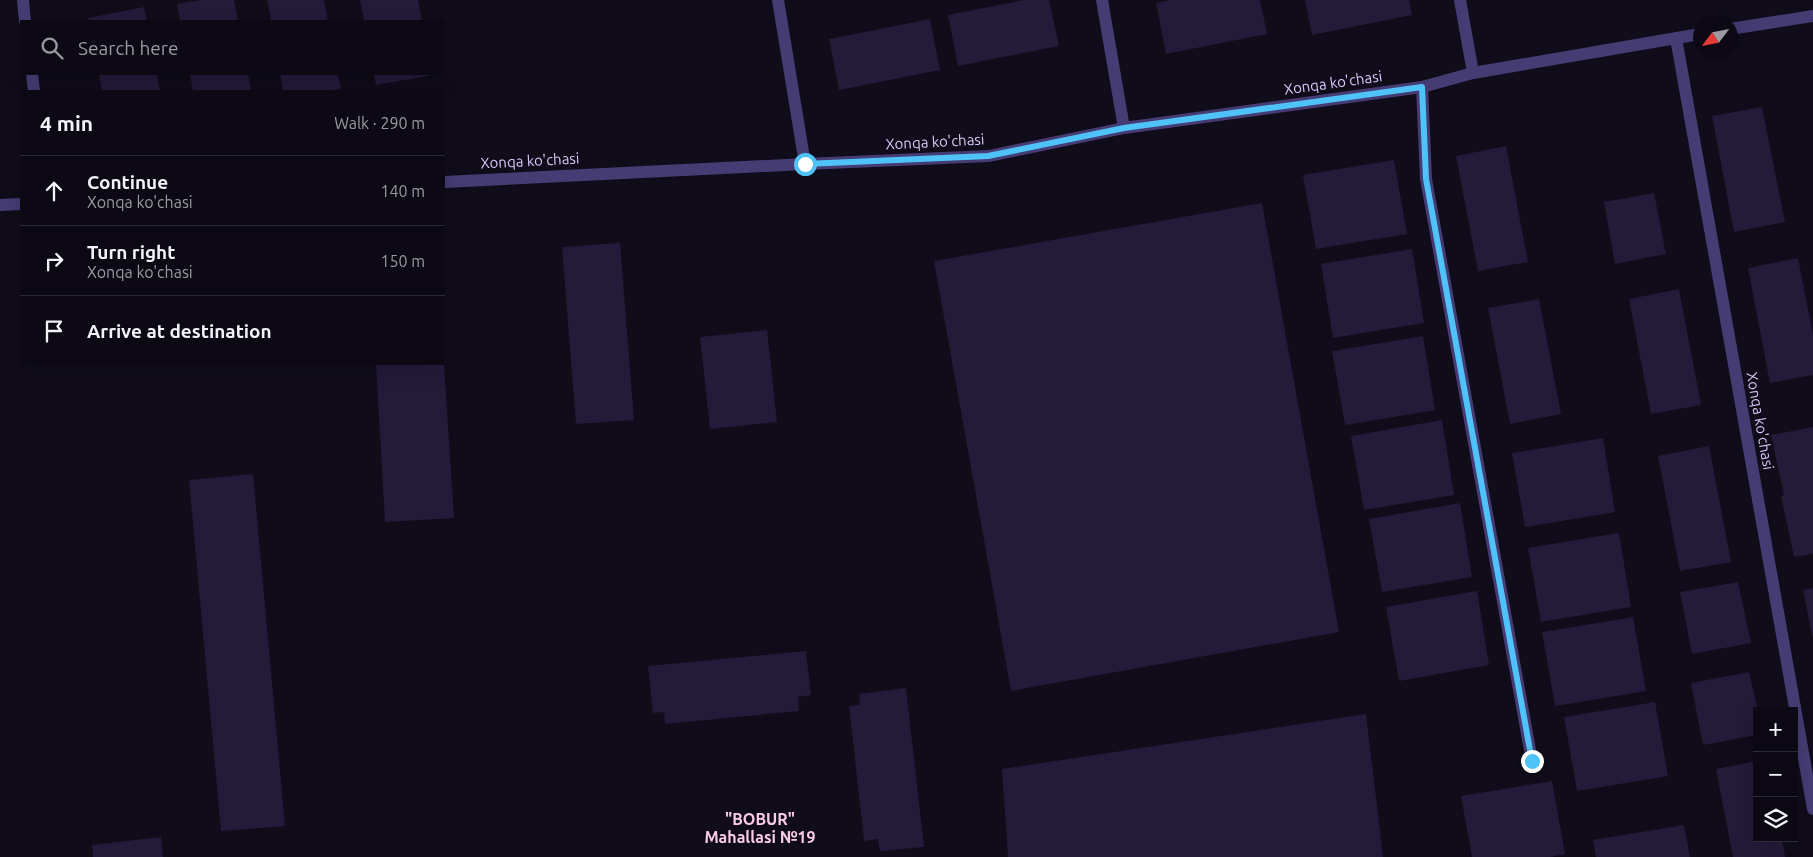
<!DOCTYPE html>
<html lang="en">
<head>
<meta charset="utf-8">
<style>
  body { margin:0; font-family:Ubuntu,sans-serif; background:#15121d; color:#f1f3f6 }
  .controls { position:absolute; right:15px; bottom:15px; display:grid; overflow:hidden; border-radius:0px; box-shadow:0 5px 20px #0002 }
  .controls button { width:45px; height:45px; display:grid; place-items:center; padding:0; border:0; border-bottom:1px solid #2c2a34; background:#0c0914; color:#f1f3f6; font:25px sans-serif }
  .compass { position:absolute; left:1693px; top:15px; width:45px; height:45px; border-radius:50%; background:#0c0914; box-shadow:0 5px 20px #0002; rotate:238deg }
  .stop { position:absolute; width:15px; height:15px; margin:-11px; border:4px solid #4fc3f7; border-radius:50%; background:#fff }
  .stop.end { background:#4fc3f7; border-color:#fff; box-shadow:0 1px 5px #0008 }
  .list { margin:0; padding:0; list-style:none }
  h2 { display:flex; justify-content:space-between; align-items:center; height:65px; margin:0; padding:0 20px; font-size:21px }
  h2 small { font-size:16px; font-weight:400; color:#9a9aa0 }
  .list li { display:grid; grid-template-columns:32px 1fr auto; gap:15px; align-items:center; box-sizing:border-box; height:70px; padding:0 20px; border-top:1px solid #2c2a34 }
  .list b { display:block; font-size:19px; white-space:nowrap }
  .list p { margin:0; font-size:16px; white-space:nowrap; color:#9a9aa0 }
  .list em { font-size:16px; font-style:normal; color:#9a9aa0 }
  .icon { flex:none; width:28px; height:28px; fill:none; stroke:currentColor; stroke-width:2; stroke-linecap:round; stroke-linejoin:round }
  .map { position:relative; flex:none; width:1813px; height:857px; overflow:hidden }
  .search { position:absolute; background:#0c0914; box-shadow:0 5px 20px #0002; left:20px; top:20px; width:425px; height:55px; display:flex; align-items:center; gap:12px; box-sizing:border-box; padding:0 18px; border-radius:0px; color:#9a9aa0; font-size:19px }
  .panel { position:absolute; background:#0c0914; box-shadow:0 5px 20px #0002; left:20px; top:90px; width:425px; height:275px; border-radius:0px }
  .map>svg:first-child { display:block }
</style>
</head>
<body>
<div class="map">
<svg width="1813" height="857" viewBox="0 0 1813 857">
  <rect width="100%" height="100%" fill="#100c1a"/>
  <path fill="#241a39" d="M201,0H234L238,21H180L177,4Z
    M267,0H324L328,21H271Z
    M360,0H418L422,21H364Z
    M1024,0H1049L1059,46L958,66L948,15Z
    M1170,0H1260L1267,34L1166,54L1156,3Z
    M1305,0H1409L1412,15L1312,35Z
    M144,7L147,21H89L88,18Z
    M930,19L940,70L839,90L829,39Z
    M99,74H157L160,91H102Z
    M190,74H248L251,91H193Z
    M280,74H338L341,89L326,91H283Z
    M374,74H433V75L376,85Z
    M1762,107L1785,222L1734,232L1712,116Z
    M1506,146L1528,262L1478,271L1456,156Z
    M1394,160L1407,234L1316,249L1303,175Z
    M1654,193L1666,254L1615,264L1604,202Z
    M1262,203L1339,632L1011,691L934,261Z
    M620,243L634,420L576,424L562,247Z
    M1412,249L1424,323L1333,338L1321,264Z
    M1798,258L1813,335V375L1770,383L1748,268Z
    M1679,289L1701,405L1651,414L1629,299Z
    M1539,299L1561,414L1510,424L1488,308Z
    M767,330L777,422L710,429L700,337Z
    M1423,336L1435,410L1345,425L1332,351Z
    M376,364H444L454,518L385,522Z
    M1442,420L1454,495L1364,510L1351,436Z
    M1813,427V554L1794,557L1781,496L1784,495L1771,435Z
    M1603,438L1615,512L1525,527L1512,453Z
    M1709,446L1731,562L1680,571L1658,456Z
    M253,474L285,826L221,831L189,480Z
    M1460,503L1472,577L1382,592L1369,519Z
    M1619,533L1631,607L1541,622L1528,548Z
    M1738,582L1751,643L1692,654L1680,592Z
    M1813,588V636H1812L1803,590Z
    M1477,591L1489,665L1399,681L1386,607Z
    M1633,617L1646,691L1555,706L1542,632Z
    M806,651L811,695L798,697L799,711L665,724L664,712L653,713L648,666Z
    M1749,672L1758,711L1757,735L1703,745L1691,683Z
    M906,688L924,847L880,851L878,839L864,841L849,706L860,705L859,694Z
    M1655,702L1668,776L1577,791L1564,717Z
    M1366,714L1383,857H1008L1002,769Z
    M1757,761V838H1782L1785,857H1733L1716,769Z
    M1552,781L1565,854L1550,857H1472L1461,796Z
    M1684,825L1690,857H1596L1593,840Z
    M161,837L163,857H93L92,845Z"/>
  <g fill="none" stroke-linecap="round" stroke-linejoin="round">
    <path stroke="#453c74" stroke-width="12" d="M23,0L25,21
      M778,0L805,164
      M1102,0L1124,128
      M1460,0L1473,73
      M1730,29L1813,16
      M1676,38L1813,809
      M32,74L34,91
      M1422,87L1426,179L1532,761
      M444,182L805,164L989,156L1124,128L1422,87L1473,73L1700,34
      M0,205L21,204"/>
  </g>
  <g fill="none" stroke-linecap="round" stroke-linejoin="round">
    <path stroke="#4fc3f7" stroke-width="6" d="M805,164L988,156L1124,128L1422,87L1426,179L1532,761"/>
  </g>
  <g text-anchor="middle" stroke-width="4" stroke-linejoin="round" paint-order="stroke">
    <g font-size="15" fill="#d5cafa" stroke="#100c1a">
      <text transform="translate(1333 83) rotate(-8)" y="5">Xonqa ko'chasi</text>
      <text transform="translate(935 142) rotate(-3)" y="5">Xonqa ko'chasi</text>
      <text transform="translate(530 161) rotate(-3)" y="5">Xonqa ko'chasi</text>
      <text transform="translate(1760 421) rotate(80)" y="5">Xonqa ko'chasi</text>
    </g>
    <g font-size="16" font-weight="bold" fill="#facce4" stroke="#100c1a">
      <text x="760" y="825">"BOBUR"<tspan x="760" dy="18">Mahallasi №19</tspan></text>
    </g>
  </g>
</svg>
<div class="controls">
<button>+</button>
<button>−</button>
<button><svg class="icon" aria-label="layers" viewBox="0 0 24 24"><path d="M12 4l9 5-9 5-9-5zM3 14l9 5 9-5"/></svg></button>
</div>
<svg class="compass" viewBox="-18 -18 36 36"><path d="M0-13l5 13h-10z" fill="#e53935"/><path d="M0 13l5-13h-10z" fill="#9a9aa0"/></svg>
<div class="stop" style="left:805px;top:164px"></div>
<div class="stop end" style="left:1532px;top:761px"></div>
<div class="search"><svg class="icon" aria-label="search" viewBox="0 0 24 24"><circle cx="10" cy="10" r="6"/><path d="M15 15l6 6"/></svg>Search here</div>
<section class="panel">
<h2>4 min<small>Walk · 290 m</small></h2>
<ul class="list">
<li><svg class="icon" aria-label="ahead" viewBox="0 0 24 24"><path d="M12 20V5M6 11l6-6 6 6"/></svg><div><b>Continue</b><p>Xonqa ko'chasi</p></div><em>140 m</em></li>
<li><svg class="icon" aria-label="right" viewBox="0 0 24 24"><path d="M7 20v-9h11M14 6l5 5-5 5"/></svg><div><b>Turn right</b><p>Xonqa ko'chasi</p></div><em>150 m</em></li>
<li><svg class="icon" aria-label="arrive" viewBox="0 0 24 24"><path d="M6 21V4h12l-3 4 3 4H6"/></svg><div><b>Arrive at destination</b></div></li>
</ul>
</section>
</div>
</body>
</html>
